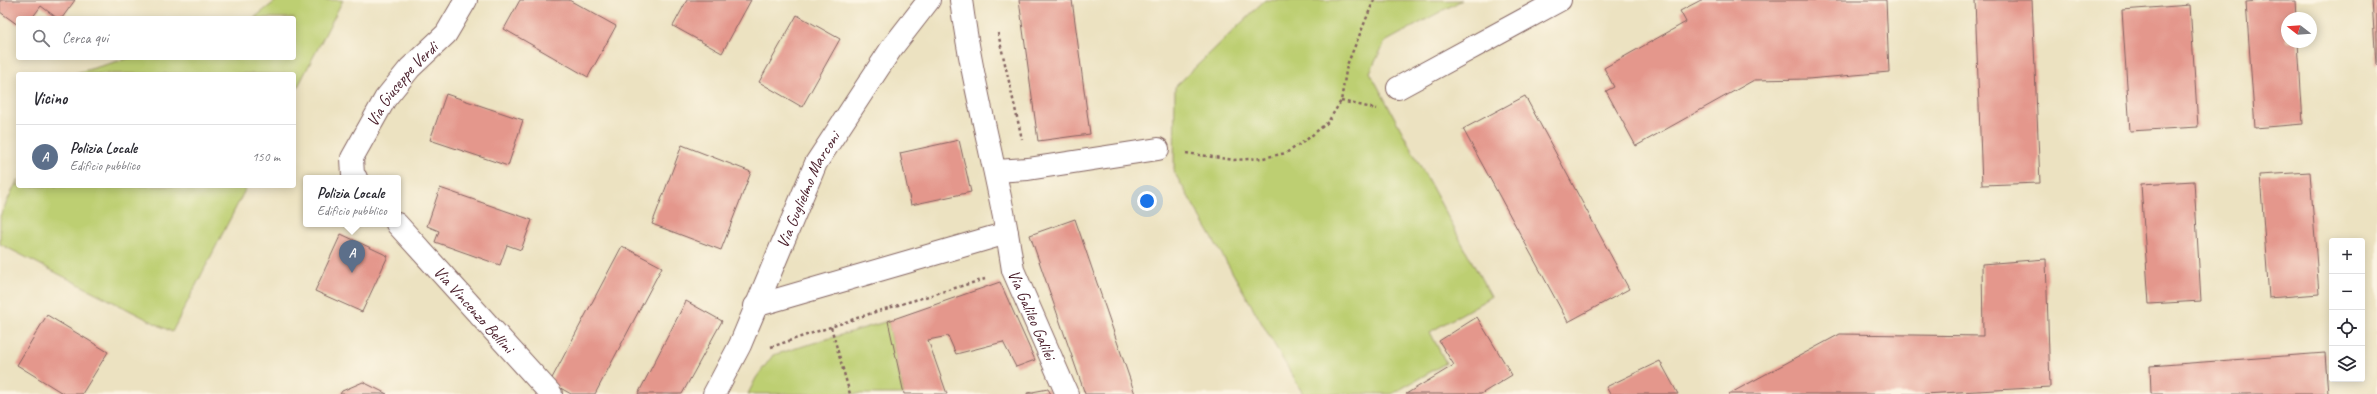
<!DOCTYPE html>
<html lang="it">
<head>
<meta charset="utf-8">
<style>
  body { margin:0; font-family:Caveat,sans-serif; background:#f7f7f7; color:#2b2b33 }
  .controls { position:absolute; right:12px; bottom:12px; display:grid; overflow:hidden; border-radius:4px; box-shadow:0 2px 10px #0003 }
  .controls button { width:36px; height:36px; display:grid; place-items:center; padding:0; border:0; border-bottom:1px solid #e1e1e2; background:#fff; color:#2b2b33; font:20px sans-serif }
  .compass { position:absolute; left:2281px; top:12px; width:36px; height:36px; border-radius:50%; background:#fff; box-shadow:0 2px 10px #0003; rotate:287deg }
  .you { position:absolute; left:1147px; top:201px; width:14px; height:14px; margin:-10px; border:3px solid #fff; border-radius:50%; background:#1a73e8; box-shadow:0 0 0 6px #1a73e833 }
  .badge { display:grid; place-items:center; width:26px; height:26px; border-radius:50%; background:#d93025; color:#fff; font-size:13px; font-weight:700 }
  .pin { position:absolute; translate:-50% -33px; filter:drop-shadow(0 1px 2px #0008) }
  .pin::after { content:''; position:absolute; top:21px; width:14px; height:12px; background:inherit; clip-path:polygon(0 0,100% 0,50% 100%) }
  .popup { position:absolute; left:303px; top:175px; width:98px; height:52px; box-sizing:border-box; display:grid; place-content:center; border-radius:4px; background:#fff; filter:drop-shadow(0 1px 3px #0005); font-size:13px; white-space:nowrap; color:#7c7c81 }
  .popup b { font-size:15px; color:#2b2b33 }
  .popup::after { content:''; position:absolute; left:50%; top:100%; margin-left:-8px; border:8px solid transparent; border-top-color:#fff }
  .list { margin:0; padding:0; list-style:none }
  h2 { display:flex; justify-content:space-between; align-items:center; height:52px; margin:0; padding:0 16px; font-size:17px }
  h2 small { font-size:13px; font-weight:400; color:#7c7c81 }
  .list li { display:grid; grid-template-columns:26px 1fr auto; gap:12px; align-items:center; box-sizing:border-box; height:64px; padding:0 16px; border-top:1px solid #e1e1e2 }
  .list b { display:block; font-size:15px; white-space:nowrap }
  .list p { margin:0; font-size:13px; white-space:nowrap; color:#7c7c81 }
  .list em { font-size:13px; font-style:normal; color:#7c7c81 }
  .icon { flex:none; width:22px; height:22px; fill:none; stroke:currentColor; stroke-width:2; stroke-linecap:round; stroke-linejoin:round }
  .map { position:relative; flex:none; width:2377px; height:394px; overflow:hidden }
  .search { position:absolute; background:#fff; box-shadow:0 2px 10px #0003; left:16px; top:16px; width:280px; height:44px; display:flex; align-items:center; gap:10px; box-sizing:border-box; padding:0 14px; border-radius:4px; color:#7c7c81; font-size:15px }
  .panel { position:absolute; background:#fff; box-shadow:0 2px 10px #0003; left:16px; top:72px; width:280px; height:116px; border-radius:4px }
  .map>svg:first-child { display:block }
</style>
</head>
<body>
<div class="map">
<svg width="2377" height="394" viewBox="0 0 2377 394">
  <rect width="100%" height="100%" fill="#fcf5e5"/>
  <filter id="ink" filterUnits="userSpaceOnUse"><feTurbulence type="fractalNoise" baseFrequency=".025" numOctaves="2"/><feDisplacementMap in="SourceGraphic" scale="8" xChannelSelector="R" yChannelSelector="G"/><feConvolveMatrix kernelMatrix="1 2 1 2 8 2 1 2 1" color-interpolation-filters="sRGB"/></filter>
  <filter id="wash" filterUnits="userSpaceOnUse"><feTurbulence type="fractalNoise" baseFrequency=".012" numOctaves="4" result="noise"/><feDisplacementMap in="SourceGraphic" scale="16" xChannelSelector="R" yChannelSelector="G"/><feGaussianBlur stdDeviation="0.9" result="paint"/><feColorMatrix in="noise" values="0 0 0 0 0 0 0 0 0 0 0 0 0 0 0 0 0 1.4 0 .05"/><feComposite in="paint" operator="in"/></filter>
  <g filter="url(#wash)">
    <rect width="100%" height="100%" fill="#ece2c1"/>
    <path fill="#bdcf72" stroke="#84774e" d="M277,0H343L294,94V74H73L129,58H294V18H254Z
      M1265,0H1462L1385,42L1370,72L1491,297L1430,332L1446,363L1392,394H1303L1174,172L1175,87Z
      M18,179V186H247L172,332L0,244V216Z
      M888,321L904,394H748L756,378L773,355Z"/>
    <g id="blocks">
      <path fill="#e4978c" d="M0,0H75L62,18H57L41,6L32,18H18V25L0,12Z
        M520,0H569L616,26L588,77L504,29Z
        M687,0H751L722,53L673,26Z
        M1019,0H1072L1090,134L1038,141Z
        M1701,0H1886L1889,72L1808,79L1754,80L1636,146L1606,91L1614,87L1604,68L1686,22L1680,11Z
        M1975,0H2032L2040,183L1982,185Z
        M2267,0H2295L2296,18H2287V42H2298L2303,124L2255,128L2246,2Z
        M2372,0H2377V65H2376Z
        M2190,5L2198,127L2130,131L2122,10Z
        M797,15L840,39L802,107L759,82Z
        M446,94L523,120L508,166L430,140Z
        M1525,96L1629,289L1568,322L1463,129Z
        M959,140L971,192L911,205L900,153Z
        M682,145L751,172L721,250L652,224Z
        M2310,172L2319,294L2269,298L2260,175Z
        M2194,181L2201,301L2149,304L2141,184Z
        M440,188L532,220L521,250L507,245L500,265L435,242L439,231L427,226Z
        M1075,219L1135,394H1085L1030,235Z
        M341,234L388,256L362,312L315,291Z
        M622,246L662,267L595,394H571L550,382Z
        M2046,259L2050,387L1923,394H1729L1840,334L1983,336L1982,264Z
        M1000,282L1035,360L1016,367L1003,342L956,354L948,336L928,340L947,394H904L888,321Z
        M686,301L722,321L682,394H638Z
        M47,315L108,352L82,394H64L17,365Z
        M1477,317L1512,375L1481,394H1406L1454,365L1439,341Z
        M2325,353L2328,394H2151L2150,366Z
        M1660,361L1678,394H1610L1606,387Z
        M363,382L387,394H340L342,391Z
        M1048,389L1051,394H1027V393Z"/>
    </g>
  </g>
  <g filter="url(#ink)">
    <use href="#blocks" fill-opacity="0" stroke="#836360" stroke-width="1"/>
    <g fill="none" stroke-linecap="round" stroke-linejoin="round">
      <g stroke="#836360" stroke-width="24">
        <g id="minor">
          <path d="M1398,88L1560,0"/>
          <path d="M996,171L1028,169L1158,149"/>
          <path id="s1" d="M356,178L353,175L352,158L385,99L410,68L446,34L466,0"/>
          <path id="s2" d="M397,224L551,394"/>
          <path id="s3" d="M1007,233L1013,270L1067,394"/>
          <path d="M755,306L1007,233C993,155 971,78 961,0"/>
          <path id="s4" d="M714,394L740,345L816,163L891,49L929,0"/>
        </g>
      </g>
      <path stroke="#836360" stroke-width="2.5" stroke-dasharray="3 3" stroke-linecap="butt" d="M998,33L1022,139
        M1341,101L1377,109
        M1186,153L1234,160L1263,158L1286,153L1305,141L1328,122L1341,101L1347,65L1374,0
        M831,327L850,394
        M771,347L875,312L985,279"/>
      <use href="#minor" stroke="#fff" stroke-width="22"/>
    </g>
  </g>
  <g text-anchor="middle" stroke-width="4" stroke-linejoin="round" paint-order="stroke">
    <g font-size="17" fill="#4a1f2b" stroke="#fcf5e5">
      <text dy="6" stroke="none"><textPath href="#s1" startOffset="111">Via Giuseppe Verdi</textPath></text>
      <text dy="6" stroke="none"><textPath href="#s4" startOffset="225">Via Guglielmo Marconi</textPath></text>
      <text dy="6" stroke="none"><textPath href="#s2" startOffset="115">Via Vincenzo Bellini</textPath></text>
      <text dy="6" stroke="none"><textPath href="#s3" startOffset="86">Via Galileo Galilei</textPath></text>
    </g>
  </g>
</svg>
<div class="controls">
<button>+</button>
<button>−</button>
<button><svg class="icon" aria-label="locate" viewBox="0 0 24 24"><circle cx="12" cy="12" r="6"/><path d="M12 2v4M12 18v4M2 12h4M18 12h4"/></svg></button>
<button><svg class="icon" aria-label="layers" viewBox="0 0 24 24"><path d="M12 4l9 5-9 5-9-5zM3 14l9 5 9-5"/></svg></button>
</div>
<svg class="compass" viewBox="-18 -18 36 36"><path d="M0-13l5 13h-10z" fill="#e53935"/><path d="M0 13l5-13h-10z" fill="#7c7c81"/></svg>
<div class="you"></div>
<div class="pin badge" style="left:352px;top:273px;background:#5c6f8a">A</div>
<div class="popup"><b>Polizia Locale</b>Edificio pubblico</div>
<div class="search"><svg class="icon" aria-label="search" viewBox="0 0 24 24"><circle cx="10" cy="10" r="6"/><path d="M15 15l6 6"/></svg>Cerca qui</div>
<section class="panel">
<h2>Vicino<small></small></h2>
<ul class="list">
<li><span class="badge" style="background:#5c6f8a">A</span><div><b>Polizia Locale</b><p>Edificio pubblico</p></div><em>150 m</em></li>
</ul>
</section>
</div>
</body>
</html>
